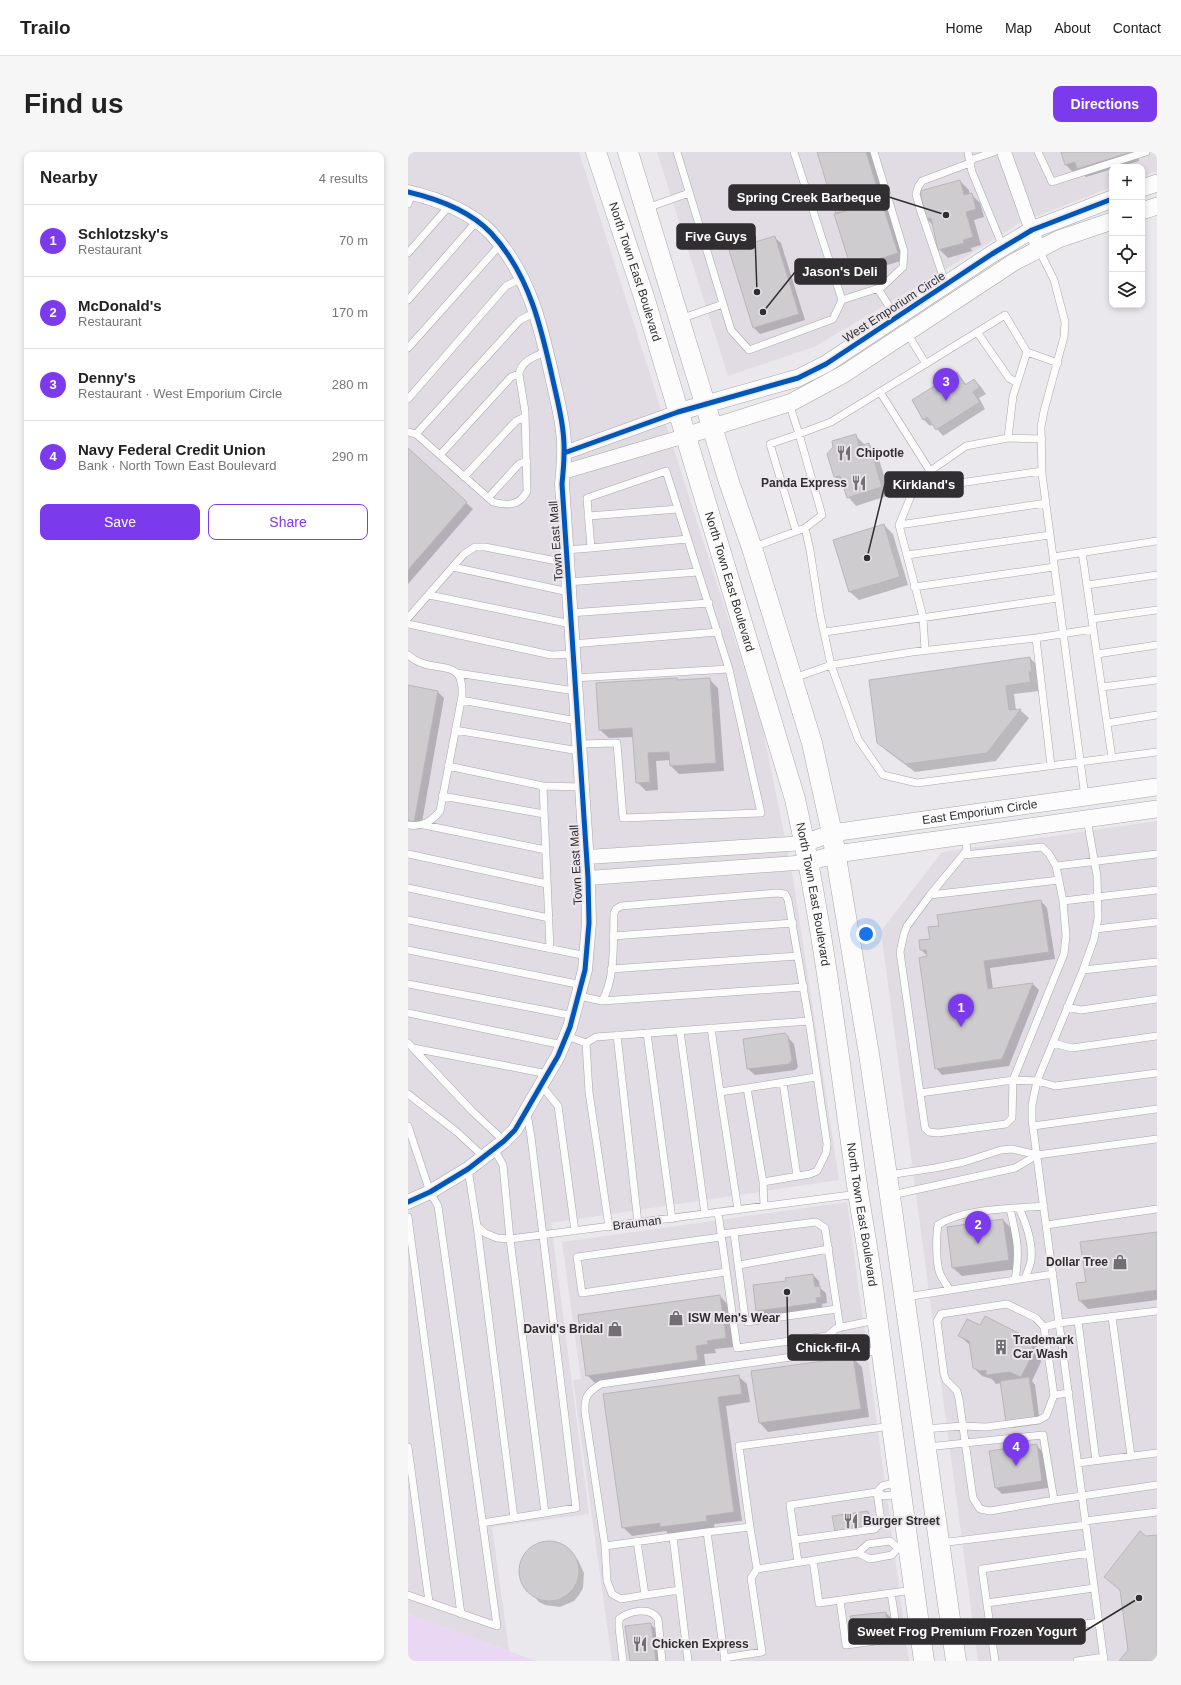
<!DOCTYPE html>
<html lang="en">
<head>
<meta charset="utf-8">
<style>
  body { margin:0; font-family:Arial,sans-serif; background:#f6f6f6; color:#222 }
  .controls { position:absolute; right:12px; top:12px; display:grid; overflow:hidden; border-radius:8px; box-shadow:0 2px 6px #0003 }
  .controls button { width:36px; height:36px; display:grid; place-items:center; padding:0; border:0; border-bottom:1px solid #e0e0e0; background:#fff; color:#222; font:20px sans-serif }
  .you { position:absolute; left:458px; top:782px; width:14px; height:14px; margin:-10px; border:3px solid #fff; border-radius:50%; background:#1a73e8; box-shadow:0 0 0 6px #1a73e833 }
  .badge { display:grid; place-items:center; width:26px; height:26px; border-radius:50%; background:#7c3aed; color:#fff; font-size:13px; font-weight:700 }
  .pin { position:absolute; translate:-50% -33px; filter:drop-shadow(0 1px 2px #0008) }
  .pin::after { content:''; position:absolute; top:21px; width:14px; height:12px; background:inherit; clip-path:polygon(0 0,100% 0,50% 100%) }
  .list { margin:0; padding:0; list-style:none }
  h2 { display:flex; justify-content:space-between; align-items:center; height:52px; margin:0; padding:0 16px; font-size:17px }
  h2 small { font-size:13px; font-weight:400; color:#767676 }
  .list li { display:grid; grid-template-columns:26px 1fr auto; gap:12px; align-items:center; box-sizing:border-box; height:72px; padding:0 16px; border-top:1px solid #e0e0e0 }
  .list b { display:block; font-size:15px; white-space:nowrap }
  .list p { margin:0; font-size:13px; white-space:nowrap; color:#767676 }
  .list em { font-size:13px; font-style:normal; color:#767676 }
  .actions { display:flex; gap:8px; padding:12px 16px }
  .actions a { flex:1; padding:9px 0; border:1px solid #7c3aed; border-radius:8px; text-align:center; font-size:14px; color:#7c3aed }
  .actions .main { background:#7c3aed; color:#fff }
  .icon { flex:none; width:22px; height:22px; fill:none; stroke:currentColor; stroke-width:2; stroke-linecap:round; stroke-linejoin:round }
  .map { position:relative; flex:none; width:749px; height:1509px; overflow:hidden; border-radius:8px }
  header { display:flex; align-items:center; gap:24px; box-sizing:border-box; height:56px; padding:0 20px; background:#fff; border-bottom:1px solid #e0e0e0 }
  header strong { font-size:19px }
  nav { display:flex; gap:22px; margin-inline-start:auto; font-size:14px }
  .intro { display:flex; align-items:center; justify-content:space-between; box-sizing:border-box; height:96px; padding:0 24px }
  h1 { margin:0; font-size:28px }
  .button { padding:10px 18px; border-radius:8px; background:#7c3aed; color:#fff; font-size:14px; font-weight:700 }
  main { display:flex; gap:24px; padding:0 24px }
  aside { flex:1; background:#fff; border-radius:8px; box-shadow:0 2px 6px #0003 }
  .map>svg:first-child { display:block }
</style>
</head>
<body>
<header>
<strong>Trailo</strong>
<nav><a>Home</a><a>Map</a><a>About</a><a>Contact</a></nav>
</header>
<div class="intro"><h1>Find us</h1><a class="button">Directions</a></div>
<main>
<aside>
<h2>Nearby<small>4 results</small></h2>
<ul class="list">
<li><span class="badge">1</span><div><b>Schlotzsky's</b><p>Restaurant</p></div><em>70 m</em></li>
<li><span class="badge">2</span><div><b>McDonald's</b><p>Restaurant</p></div><em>170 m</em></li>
<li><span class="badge">3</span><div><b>Denny's</b><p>Restaurant · West Emporium Circle</p></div><em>280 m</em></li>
<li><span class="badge">4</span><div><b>Navy Federal Credit Union</b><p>Bank · North Town East Boulevard</p></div><em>290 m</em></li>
</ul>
<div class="actions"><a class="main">Save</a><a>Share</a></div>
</aside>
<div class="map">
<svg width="749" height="1509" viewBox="0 0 749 1509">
  <rect width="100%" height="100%" fill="#eae8ec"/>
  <path fill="#e1dbe4" d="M0,0H171L354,573L385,726L431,1028L143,1071L181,1362L84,1375L101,1499L0,1462Z
    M249,0H749V19L734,24V15H704V35L613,70L527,124L406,195L320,224Z
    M749,669V1509H570L473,779L534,700Z
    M439,1050L501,1509H204L165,1228L173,1227L154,1090Z"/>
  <path fill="#ead7f3" d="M0,1462L128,1509H0Z"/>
  <path fill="#0003" d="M410,0H462L496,108L450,122L444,116Z
    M654,0H729L731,9L711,15H704V17L678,25L673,19L666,21L658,13Z
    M552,29L561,38L562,43L563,42L572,51L576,65L566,68L573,93L563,96L564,99L540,106L531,97L526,74L519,67L515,51Z
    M366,85L373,91L397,168L352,182L346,176L322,99Z
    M549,221L559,233L566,228L573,235L578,242L571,246L577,257L535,284L525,272L522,274L516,268L505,248Z
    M447,283L457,293L461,292L469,301L482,343L448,354L440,345L436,333L427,325Z
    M0,298L65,357L0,432Z
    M476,373L485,382L500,433L451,448L442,440L427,389Z
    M622,506L631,515L632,528L629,529L631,539L606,542L608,558H612L621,566L588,609L507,620L479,599L470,590Z
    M268,527L271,529L301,527L310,536L316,619L271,622L263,614L262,608L248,609L250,638L238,639L229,630L226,585L201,586L192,578Z
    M0,534L30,540L36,546L13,676L0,673Z
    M633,749L639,756L647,807L582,816L585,837L625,832L631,838L601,914L534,923L528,916L521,805L513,798L512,789L523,787L532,775Z
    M377,882L386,892L390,915L387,918L347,923L340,917L336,887Z
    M595,1068L604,1077L609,1117L554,1124L545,1116Z
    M749,1081V1148L680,1157L672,1149L679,1131Z
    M405,1123L411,1129L412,1136L418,1141L419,1151L414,1152L415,1157L356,1165L349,1159L379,1130Z
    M312,1144L320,1153L326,1195L307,1197L308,1201L296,1202L298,1217L188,1232L179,1223Z
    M572,1175L623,1189L632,1198L633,1210L624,1229L627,1233L632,1272L605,1276L599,1269L593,1231L588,1232L584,1227L574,1224L565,1215L562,1193L552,1184Z
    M445,1206L454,1215L461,1265L360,1280L352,1271L344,1220Z
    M330,1224L339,1232L342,1250L318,1254L334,1369L306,1372L307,1377L262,1384L258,1379L224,1384L215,1375L196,1243Z
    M628,1293L635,1300L640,1336L594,1342L588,1336Z
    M460,1360L464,1364L466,1378L428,1379Z
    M138,1390L152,1392L158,1396L170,1408L176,1421L175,1436L171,1443L166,1449L152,1455L137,1453L131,1450L114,1431L112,1424L114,1408L118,1401L123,1396Z
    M478,1461L484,1467L487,1488L452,1492L446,1486Z
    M242,1472L249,1478L253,1509H223Z"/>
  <path fill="#cecccf" stroke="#b8b6b9" d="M409,0H458L473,48L428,62Z
    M653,0H723L669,17L667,10L657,13Z
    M552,28L556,43L564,41L568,57L558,60L565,85L555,88L556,91L530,98L523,66L518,67L512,39Z
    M473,48L490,101L443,116L426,62Z
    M367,84L391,162L345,176L321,98Z
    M549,220L557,233L566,227L572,235L565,240L572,250L528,278L519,265L515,268L504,248Z
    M448,282L451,294L461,291L474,335L439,346L432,324L426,325L419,302L425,295L424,289Z
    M0,296L59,350L0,418Z
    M476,372L492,425L441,440L425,388Z
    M622,505L624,520H621L623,530L598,534L601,558L613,557L579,601L498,612L469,591L461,528Z
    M269,526V528L302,526L308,611L262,614L261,600L240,601L242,630L228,631L224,576L191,578L188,531Z
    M0,533L30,539L6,670L0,668Z
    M633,748L641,800L576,809L580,837L625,831L594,907L527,917L511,806L519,804L518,798H512L511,788L522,787L520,775L531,774L529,763Z
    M377,881L380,884L384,908L381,912L339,917L335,887Z
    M595,1067L601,1108L544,1116L539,1075Z
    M749,1080V1138L671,1149L668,1131L678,1130L672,1090Z
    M405,1122L407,1135L412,1134L413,1145L408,1146L409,1151L348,1159L345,1133L378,1129L377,1126Z
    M312,1143L318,1186L299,1189L300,1192L288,1194L290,1208L178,1224L170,1163Z
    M577,1164L624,1188L625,1201L613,1225L602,1220L578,1223V1218L572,1219L565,1216L561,1189L550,1184L559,1167L572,1173Z
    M445,1205L453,1257L351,1271L343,1219Z
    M331,1223L334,1242L310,1245L326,1360L298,1364L299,1369L252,1375V1371L214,1376L195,1242Z
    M621,1225L627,1266L598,1270L592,1229Z
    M629,1292L634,1329L587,1336L581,1299Z
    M460,1359L462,1374L427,1379L424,1364Z
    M732,1379L738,1384L749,1383V1509H711L720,1498L712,1438L696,1425Z
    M111 1419a30 30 0 1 1 60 0a30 30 0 1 1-60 0Z
    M478,1460L481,1482L445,1486L442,1464Z
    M243,1471L248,1509H222L217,1474Z"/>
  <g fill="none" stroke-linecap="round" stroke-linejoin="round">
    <g stroke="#a8a7a9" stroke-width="8">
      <path id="service" d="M269,0L323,178L341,198L425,167L434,148L386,0
        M586,0L565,7L562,11L564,20L595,95
        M630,0L644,30L738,0
        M0,52L4,41
        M239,56L281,41
        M631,98L646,128L657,170L656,185L636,259L633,275L634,322L677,645
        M0,101L42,53
        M538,133L512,57L508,42L510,35L514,29L562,11L560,0
        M470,137L488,165
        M0,148L68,70
        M434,148L474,135L495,115L496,99L466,0
        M272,167L315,152
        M569,180L601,226L609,231
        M499,181L518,212
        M0,196L92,93
        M619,200L605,244L600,286L634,287
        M472,240L522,319L558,294L600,286
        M0,247L98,134L114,126
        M381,251L391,282L423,270L597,163L619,200L650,211
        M0,280L8,282L85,350C99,354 112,354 119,339L117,259L111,222C113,209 127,204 139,199
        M8,282L112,168L128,160
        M32,303L103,225L111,222
        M56,325L108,269L117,265
        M510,332L524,335L634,319
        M80,346L111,312L119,309
        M180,364L270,357
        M491,373L638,351
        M397,376L402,398L412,462L423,513L450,587L475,623L509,631L749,600
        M346,395L397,376L414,363L391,282L362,292L388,379
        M183,396L280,387
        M158,398L183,396L179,346L258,319L321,517
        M674,400L704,606
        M499,403L642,383
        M645,405L749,389
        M45,415L161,440
        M160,430L290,420
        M679,433L749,423
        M506,435L646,415
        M21,443L163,472
        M162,461L301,451
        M0,466L56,402L67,395H77L159,411
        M684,467L749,458
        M0,472L143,503L165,502
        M417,480L650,446
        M628,486L643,614
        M164,492L310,480
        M517,498L515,465L491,373L507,334L522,319
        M689,502L749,493
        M0,503C3,505 7,509 11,510C33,520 56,507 54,544L32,659C23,670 14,675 0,673
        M49,521L167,539
        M166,526L321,517L353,661L215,666L209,591L171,592
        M386,526L423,513L504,500L628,486L685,477
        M694,535L749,528
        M53,548L169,569
        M699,571L749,563
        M47,578L171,599
        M40,614L135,634L174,635
        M135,634L142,797
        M34,644L136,662
        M679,667L689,724L690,766L686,787L675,818L629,929L624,953V968L696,1509
        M16,673L138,698
        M557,684L559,698L522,743L499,774L496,782L492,800L512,941L605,928L629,929L647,934L749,921
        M0,702L139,732
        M556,703L634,695L641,702L648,714
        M0,736L141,766
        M522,743L651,728
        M655,749L648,714L749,702
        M0,768L179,804
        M688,777L749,770
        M205,784L385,771
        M0,798L174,833
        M203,817L390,804
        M675,818L749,810
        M0,832L166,864
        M171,844L194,849C208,826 205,787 206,761L208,757L213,754L369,741L377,742L380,748L401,869L188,885L178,891
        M194,849L396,835
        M659,855L673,858L749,847
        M0,861L155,893
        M303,876L312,940
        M272,879L297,1062
        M239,881L264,1067
        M209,883L230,1071
        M159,884L178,891L181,940L201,1075
        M0,891L64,959L96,989
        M645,891L664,896L749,884
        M5,896L140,922
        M375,931L389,1024
        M133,933L150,954L167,1079
        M512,941L517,976L521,980L530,981L598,972L604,966L605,928L656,802L658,784L655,749L749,738
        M0,942L49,980L76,1005
        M0,974L22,1040L30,1054L89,1474L0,1443
        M625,974L749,957
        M86,997L95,1013L102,1087L137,1361
        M60,1017L69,1074L77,1081L89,1086L102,1087L450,1042
        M480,1023L527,1016L556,1010L593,998L604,997L629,1003L749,987
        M355,1030L339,936L408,925
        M484,1043L607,1016L629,1003
        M356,1054L355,1030L402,1022L409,1019L418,1001L419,992L401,869
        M611,1056C618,1071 625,1091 623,1108C622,1114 619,1121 617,1126
        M602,1057C609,1086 612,1099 607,1128
        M330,1058L312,940L339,936
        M310,1060L329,1196L419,1184L429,1176L468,1168
        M0,1065L53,1462
        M638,1073L749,1057
        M69,1074L106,1366
        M326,1081L337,1166L339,1170L429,1157
        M313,1082L408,1070L417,1076L432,1176
        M313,1085L169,1105L174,1141L318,1120
        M331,1113L421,1097
        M542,1138C538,1132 533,1126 531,1119C528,1107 528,1085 530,1073C555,1056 605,1057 636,1054
        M498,1145L645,1122
        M704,1165L723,1304
        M670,1169L688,1309
        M661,1241L646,1243L636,1175L651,1171L749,1159
        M516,1277L555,1274L578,1275L631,1268L638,1264L646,1243
        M0,1295L21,1450
        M519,1295L635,1283L646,1348L582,1359L572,1357L565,1346L551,1247L549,1239L538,1228L536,1222L529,1169L533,1162L599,1152L628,1166L636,1175
        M670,1311L749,1301
        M490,1330L474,1334L469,1340L476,1344L492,1342
        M646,1348L749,1333
        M677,1369L749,1360
        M74,1371L168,1356L123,985L119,961
        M342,1375L349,1417
        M299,1380L197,1394L177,1260C176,1244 180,1240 193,1232L440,1197L453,1201L472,1198
        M265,1385L280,1509
        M387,1388L467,1377L473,1369L469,1340L382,1353L390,1410
        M229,1389L237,1443L272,1438
        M532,1391L678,1373
        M197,1394L199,1429L204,1442L213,1447L237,1443
        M405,1408L411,1451L505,1438
        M432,1448L438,1493L490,1486L483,1441
        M579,1451L686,1436
        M489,1480L511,1477
        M583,1485L691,1470
        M316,1506L354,1500L343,1426L349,1417L450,1401L460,1392L482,1389L490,1396L484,1403L462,1407L450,1401
        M215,1509L211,1476V1467C221,1459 242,1454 250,1467L254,1509
        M317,1509L299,1380L342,1375L331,1294L484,1274
        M587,1509L574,1417L682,1401
        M669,1509L696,1505"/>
    </g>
    <g stroke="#a8a7a9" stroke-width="15">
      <path id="minor" d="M596,0L631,98
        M0,40C30,47 61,58 83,81C122,123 134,178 146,233C151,255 157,279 156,302C156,312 155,322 154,332L180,726L181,771L177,818L162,875L150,904L107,978L96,989L60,1017L22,1040L0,1050
        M156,301L270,260
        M155,320L277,284
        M179,705L397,691
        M180,726L401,710"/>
    </g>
    <g stroke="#a8a7a9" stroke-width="18">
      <g id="tertiary">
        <path d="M734,36L749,31"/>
        <path d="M734,59L749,54"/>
        <path d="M270,260L390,226L418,212L584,102L624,78L704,47"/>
        <path d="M277,284L384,250L436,222L606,110L651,87L704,69"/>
        <path id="s1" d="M397,691L424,681L749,635"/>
        <path d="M401,710L428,702L749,657"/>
      </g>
    </g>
    <g stroke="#a8a7a9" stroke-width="21">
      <g id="secondary">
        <path id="s2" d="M188,0L236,145L387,647C416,777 431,909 450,1040C455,1072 461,1104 465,1136C483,1260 498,1385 516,1509"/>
        <path d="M220,0L321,330L344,396L404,591L424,681L461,902L482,1044L548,1509"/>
      </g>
    </g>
    <use href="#service" stroke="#fcfcfc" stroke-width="7"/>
    <use href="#minor" stroke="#fcfcfc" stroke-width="14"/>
    <use href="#tertiary" stroke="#fcfcfc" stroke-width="17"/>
    <use href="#secondary" stroke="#fcfcfc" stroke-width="20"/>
    <g stroke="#ebe7ed" stroke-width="8">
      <path id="cycleway" d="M0,40C30,47 61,58 83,81C122,123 134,178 146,233C151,255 157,279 156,302C156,312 155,322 154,332L180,726L181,771L177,818L162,875L150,904L107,978L96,989L60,1017L22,1040L0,1050
        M156,301L270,260L390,226L418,212L584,102L624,78L704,47"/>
    </g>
    <use href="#cycleway" stroke="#0057b8" stroke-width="5"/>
  </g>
  <defs>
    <g id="restaurant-bare" transform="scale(1.2)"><path d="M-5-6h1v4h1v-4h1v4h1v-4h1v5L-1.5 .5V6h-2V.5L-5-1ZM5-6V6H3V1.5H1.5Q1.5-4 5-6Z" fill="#716f72" stroke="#ebe7ed" stroke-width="2.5" paint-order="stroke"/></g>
    <g id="shop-bare" transform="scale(1.2)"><path d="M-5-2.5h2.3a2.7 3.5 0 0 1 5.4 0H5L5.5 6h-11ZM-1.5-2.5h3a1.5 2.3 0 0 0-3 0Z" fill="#716f72" stroke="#ebe7ed" stroke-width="2.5" paint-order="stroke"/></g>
    <g id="building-bare" transform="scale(1.2)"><path d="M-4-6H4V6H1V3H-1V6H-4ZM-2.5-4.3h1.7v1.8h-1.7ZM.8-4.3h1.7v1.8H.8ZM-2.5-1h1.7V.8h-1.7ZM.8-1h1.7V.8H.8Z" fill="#716f72" stroke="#ebe7ed" stroke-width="2.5" paint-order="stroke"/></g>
  </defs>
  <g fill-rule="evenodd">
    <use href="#restaurant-bare" x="436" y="301"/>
    <use href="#restaurant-bare" x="451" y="331"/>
    <use href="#shop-bare" x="712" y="1110"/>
    <use href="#shop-bare" x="268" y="1166"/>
    <use href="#shop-bare" x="207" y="1177"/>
    <use href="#building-bare" x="593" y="1195"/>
    <use href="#restaurant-bare" x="443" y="1369"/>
    <use href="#restaurant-bare" x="232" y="1492"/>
  </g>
  <g text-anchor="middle" stroke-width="4" stroke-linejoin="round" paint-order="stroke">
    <g font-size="12" fill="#302e30" stroke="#ebe7ed">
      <text dy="4" stroke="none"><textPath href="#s2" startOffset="126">North Town East Boulevard</textPath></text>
      <text transform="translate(486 155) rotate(-33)" y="4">West Emporium Circle</text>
      <text transform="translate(148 389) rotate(-94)" y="4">Town East Mall</text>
      <text dy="4" stroke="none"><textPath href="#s2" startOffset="450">North Town East Boulevard</textPath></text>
      <text dy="4" stroke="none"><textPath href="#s1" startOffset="178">East Emporium Circle</textPath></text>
      <text transform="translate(168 713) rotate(-93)" y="4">Town East Mall</text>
      <text dy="4" stroke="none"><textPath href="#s2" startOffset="774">North Town East Boulevard</textPath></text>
      <text dy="4" stroke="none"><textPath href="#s2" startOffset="1098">North Town East Boulevard</textPath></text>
      <text transform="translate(229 1071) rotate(-7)" y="4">Brauman</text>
    </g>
    <g font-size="12" font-weight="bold" fill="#302e30" stroke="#ebe7ed" text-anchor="start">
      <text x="448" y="305">Chipotle</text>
      <text x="439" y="335" text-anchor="end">Panda Express</text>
      <text x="700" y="1114" text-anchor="end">Dollar Tree</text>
      <text x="280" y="1170">ISW Men's Wear</text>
      <text x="195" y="1181" text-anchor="end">David's Bridal</text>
      <text x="605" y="1192">Trademark<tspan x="605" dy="14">Car Wash</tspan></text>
      <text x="455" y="1373">Burger Street</text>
      <text x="244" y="1496">Chicken Express</text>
    </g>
  </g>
  <path fill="none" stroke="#302e30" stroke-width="1.5" d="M538 63L481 45M349 140L347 84M355 160L387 120M459 406L477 332M379 1140L380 1195M731 1446L677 1479"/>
  <g fill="#302e30" stroke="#ebe7ed" stroke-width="1.5">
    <circle cx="538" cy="63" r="4"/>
    <circle cx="349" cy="140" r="4"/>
    <circle cx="355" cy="160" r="4"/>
    <circle cx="459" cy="406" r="4"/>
    <circle cx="379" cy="1140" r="4"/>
    <circle cx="731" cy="1446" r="4"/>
  </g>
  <g fill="#302e30" stroke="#302e30" stroke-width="1.5">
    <rect x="321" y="33" width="160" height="25" rx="4"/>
    <rect x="269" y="72" width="78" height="25" rx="4"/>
    <rect x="387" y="107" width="91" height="25" rx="4"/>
    <rect x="477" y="320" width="78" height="25" rx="4"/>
    <rect x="380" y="1183" width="81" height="25" rx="4"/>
    <rect x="441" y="1467" width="236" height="25" rx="4"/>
  </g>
  <g font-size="13" text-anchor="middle" font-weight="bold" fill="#fff">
    <text x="401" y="50">Spring Creek Barbeque</text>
    <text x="308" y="89">Five Guys</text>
    <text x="432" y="124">Jason's Deli</text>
    <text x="516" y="337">Kirkland's</text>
    <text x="420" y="1200">Chick-fil-A</text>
    <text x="559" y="1484">Sweet Frog Premium Frozen Yogurt</text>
  </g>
</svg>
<div class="controls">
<button>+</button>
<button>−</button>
<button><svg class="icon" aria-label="locate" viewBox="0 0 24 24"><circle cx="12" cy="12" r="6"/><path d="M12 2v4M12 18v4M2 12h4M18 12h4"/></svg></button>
<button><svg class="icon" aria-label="layers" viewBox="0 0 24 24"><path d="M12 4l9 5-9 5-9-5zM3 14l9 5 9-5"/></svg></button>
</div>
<div class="you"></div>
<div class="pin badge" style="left:553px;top:875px">1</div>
<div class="pin badge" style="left:570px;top:1092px">2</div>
<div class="pin badge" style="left:538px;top:249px">3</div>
<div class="pin badge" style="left:608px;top:1314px">4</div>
</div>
</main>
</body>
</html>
